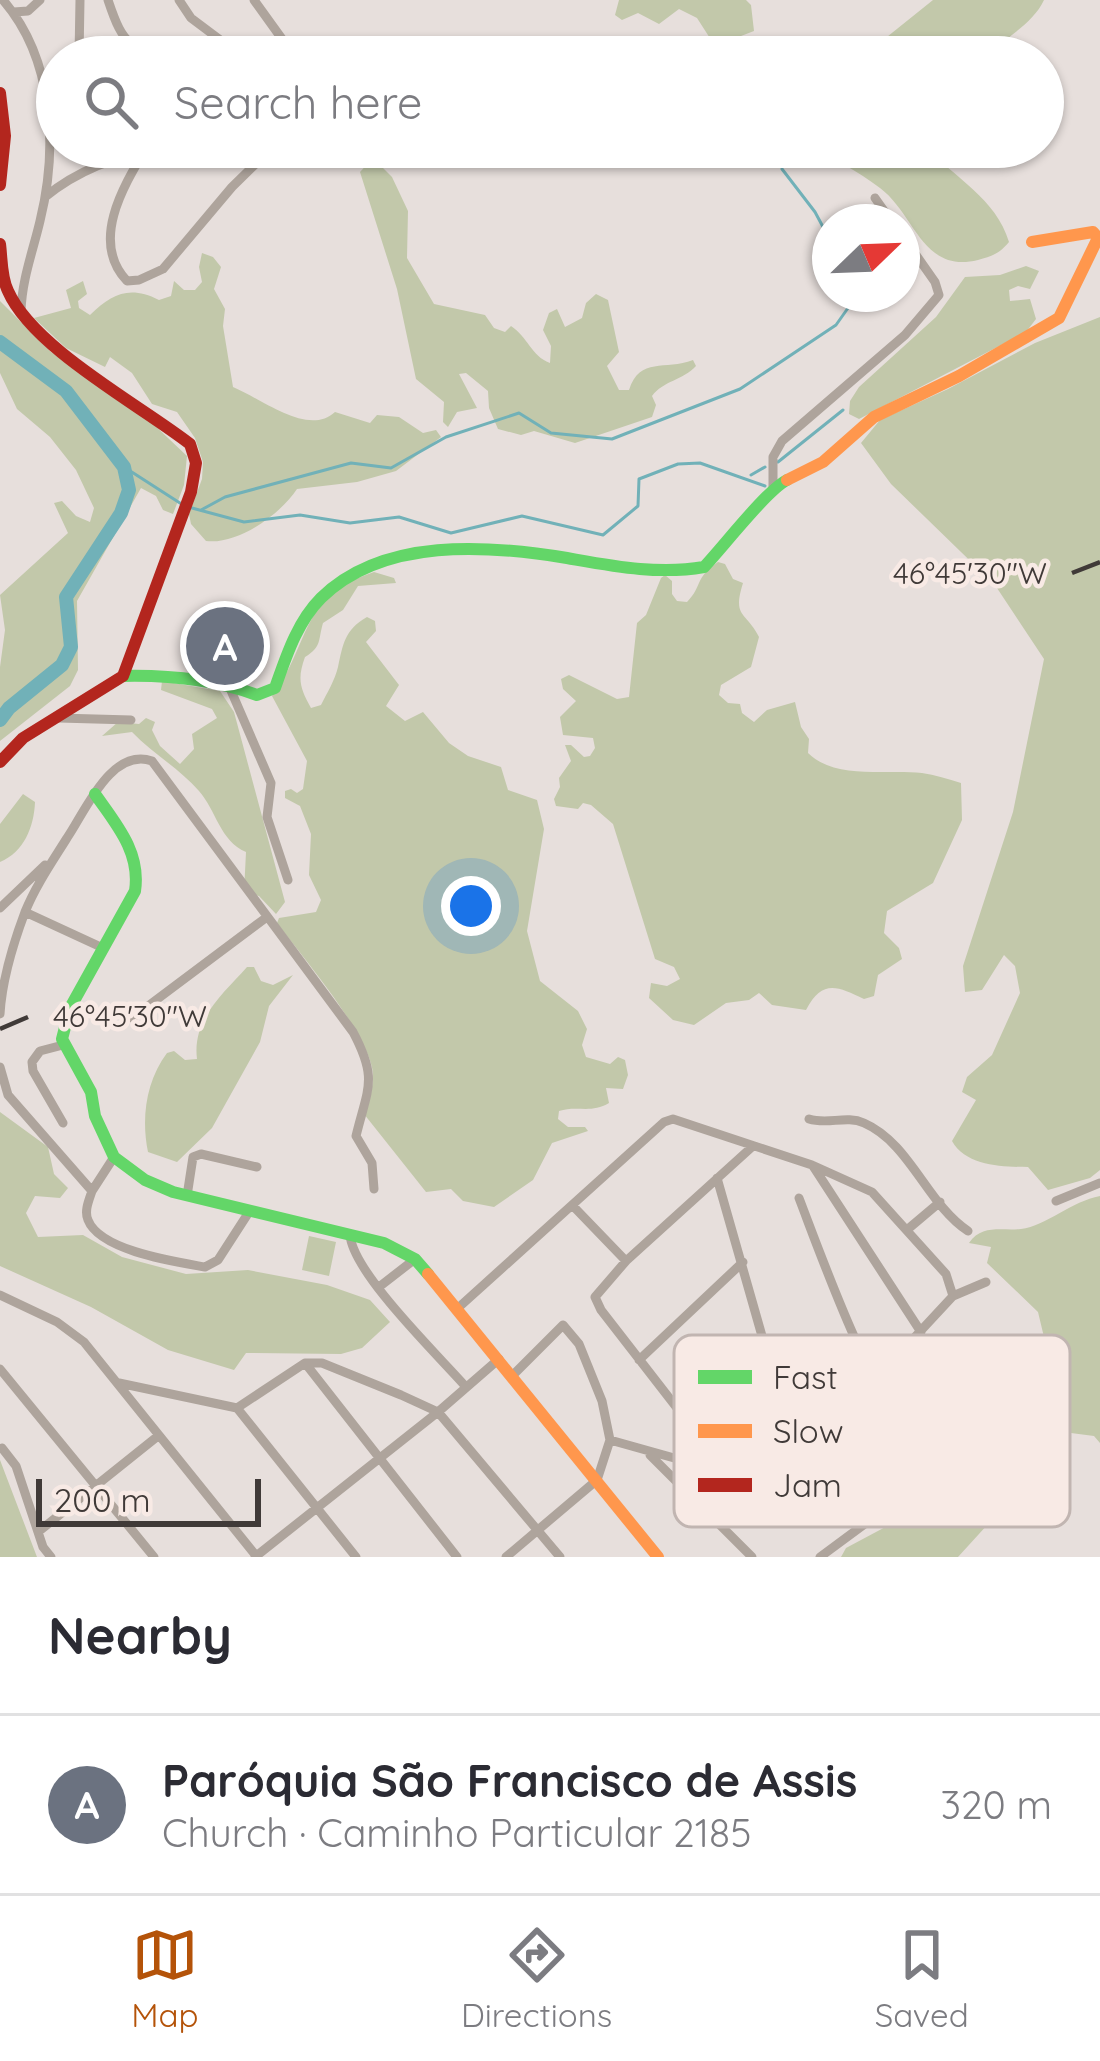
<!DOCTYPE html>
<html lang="en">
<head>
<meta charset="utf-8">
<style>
  body { margin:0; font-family:Quicksand,sans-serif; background:#f7f7f7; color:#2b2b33 }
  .compass { position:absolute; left:812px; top:204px; width:108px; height:108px; border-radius:50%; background:#fff; box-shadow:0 3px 9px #0004; rotate:67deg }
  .scale { position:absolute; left:36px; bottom:30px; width:225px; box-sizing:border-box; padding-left:12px; border:6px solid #403a38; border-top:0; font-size:33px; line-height:42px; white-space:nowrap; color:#403a38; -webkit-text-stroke:9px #f8eae5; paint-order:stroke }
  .you { position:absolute; left:471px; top:906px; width:42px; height:42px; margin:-30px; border:9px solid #fff; border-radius:50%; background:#1a73e8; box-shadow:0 0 0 18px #1a73e833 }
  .badge { display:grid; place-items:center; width:78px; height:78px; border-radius:50%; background:#b45309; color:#fff; font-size:39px; font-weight:700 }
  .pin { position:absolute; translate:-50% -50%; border:6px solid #fff; box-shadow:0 3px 12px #0006 }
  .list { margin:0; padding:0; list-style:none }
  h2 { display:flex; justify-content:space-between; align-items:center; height:156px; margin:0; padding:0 48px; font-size:51px }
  h2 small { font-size:39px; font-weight:400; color:#7c7c81 }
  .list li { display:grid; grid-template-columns:78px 1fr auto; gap:36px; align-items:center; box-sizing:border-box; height:180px; padding:0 48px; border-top:3px solid #e1e1e2 }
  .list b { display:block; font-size:45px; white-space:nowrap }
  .list p { margin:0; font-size:39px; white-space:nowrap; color:#7c7c81 }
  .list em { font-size:39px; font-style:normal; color:#7c7c81 }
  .icon { flex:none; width:66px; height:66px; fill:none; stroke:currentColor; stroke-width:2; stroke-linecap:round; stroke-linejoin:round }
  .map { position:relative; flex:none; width:1100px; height:1557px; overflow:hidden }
  .search { position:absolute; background:#fff; box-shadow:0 3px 9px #0004; left:36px; right:36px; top:36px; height:132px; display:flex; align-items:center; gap:30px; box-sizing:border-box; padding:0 42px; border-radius:66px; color:#7c7c81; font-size:45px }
  .sheet { height:336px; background:#fff }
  nav { display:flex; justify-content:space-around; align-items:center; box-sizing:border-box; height:168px; border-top:3px solid #e1e1e2; background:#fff; font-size:33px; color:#7c7c81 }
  nav a { display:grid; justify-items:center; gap:6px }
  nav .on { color:#b45309 }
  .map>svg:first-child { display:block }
</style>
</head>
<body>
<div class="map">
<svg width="1100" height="1557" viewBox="0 0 1100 1557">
  <rect width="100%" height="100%" fill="#e7dfdc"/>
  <path fill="#c2c8aa" d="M619,0H746L751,5L754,31L715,46L697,18L679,9L659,24L638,13L622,20L615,15Z
    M933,0H1044C1033,24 1004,39 984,57H862Z
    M807,147H927C955,179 996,198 1009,242C999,254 992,256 978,260C922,274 915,214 880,188C857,171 833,157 807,147Z
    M373,158L392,177L408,211L407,258L434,304L485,315L494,328L505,332L511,326C528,337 531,356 550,363L551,346L543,330L549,313L557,309L565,327L582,318L586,303L596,294L608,300L619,352L607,366L619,390H629C640,356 665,371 693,360L696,366C683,380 663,381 652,396L656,405L652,417L575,443L534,431L521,435L498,429L489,408L488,391L466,373L459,374L477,408L457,412L448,427L443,422L444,402L416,379L397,289L360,172Z
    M202,253L213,257L221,267L214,289L225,309L223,326L233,387C262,399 308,437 335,412L370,423L377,415L399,417L423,433L436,430L441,437L396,471L357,482L297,489C280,515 237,545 206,541L191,524L189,514L202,479L203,462L195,438L177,412L152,404L132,373L110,357L105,367L66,348L34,318L71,308L66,290L83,281L87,294L78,301L79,308L90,315C112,294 129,285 159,300L171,296L174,281L184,290H195L202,282L199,267Z
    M1026,266L1039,271L1030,289L1018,286L1009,290L1010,301L1030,299L1036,319L1026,332L859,419L849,414L850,401L859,387L936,317L965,277L1000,275Z
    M0,301L51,352L149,420L187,456L184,485L173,514L163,510L156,496L141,488L77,601L78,670L70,686L0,741V667L5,630L0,595L68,533L54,503L62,501L76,516L90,522L94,508L76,470L50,437L17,409L0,373Z
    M1100,317V1170L1090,1178L1048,1190L1028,1167C1002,1167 966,1166 952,1141L976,1100L962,1092L967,1077L992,1055L1020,993L1015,966L1004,955L982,990L965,992L963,966L1013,812L1044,659L995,585L891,484L861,443L880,420L948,389L1035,343Z
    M718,562L725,564L733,579L743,583C732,618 746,611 759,637L751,667L721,685L719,695L728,703L740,704L742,713L754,722L767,710L795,702L801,727L809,739L808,753C835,780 887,769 922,773C935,775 948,779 961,783L962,820L933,883L887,911L884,933L899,948L902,959L878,975L874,996L864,999C837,986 822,979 806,1010L772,1005L759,993L749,1000L726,1003L694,1025L673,1020L649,998L651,983L667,986L680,979L674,967L655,959L613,824L591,805L583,803L578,809L556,806L554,799L560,787L559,778L571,761L565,745H571L584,757L590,756L595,748L593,738L563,735L560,717L576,701L563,689L561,679L569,675L617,699L629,697L637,623L646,615L661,578L665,575L672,581V594L677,601L687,602C703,586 694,578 718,562Z
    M374,572L394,578L396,583L358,586L343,610L323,623C318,640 322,647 305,657C297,679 300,688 311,708L321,705C327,693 335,680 338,667C343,645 344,630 367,617L375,621L376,631L366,642L399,685L386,706L405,721L423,712L449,743L468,756L501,767L508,790L537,800L544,829L527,931L540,981L578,1011L587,1029L582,1045L586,1057L610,1064L618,1057L625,1060L628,1075L623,1089L606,1088L609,1103C591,1114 577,1105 559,1111L558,1119L568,1127H585L588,1131L552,1143L533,1180L494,1207L463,1201L451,1189L426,1192L364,1114C367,1103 373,1089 373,1077C375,1041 300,954 277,923L279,918L316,912L321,900L309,875L311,834L300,806L285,798V791L291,789L297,793L303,789L307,761L272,696C312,642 298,597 374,572Z
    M162,681L220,691L234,712L285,902L276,914L259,896L244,892L246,852C220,841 216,810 199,791C180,769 152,753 132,732L102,736L118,722L139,724L146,718L155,722L152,730L160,746L180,764L194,749L192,734L217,718L212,709L161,690Z
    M23,794L35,802C34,827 24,852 0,862V824Z
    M247,967H254L261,981L273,985L293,975L269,1006L260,1042L212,1128L177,1162L148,1152C141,1118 146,1081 167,1053L174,1051L185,1060L197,1059C192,1019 223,994 247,967Z
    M0,1112L48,1147L54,1174L68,1188L60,1198L35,1196L26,1213L38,1237L83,1235L122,1257L186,1274L248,1270L327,1285L370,1300L390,1322L362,1348L341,1354L246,1353L234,1370L168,1350L91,1307L0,1266Z
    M1100,1196V1443L1094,1436L1071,1433L958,1557H841L846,1548L921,1508L932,1469L957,1425L1049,1358L1038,1312L987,1263L991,1247L969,1243C982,1224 1001,1231 1021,1229C1046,1226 1072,1201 1100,1196Z
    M309,1236L336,1242L329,1276L302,1270Z
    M0,1460L37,1557H0Z"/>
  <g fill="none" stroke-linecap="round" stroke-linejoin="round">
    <path stroke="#71b1b8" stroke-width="3" d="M782,169L815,212L830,240
      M778,462L843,410
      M124,467L183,505
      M751,475L765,467
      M192,508L244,522L300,515L350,523L399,517L451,533L522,516L603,535L638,506L639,479L678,464L700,463L765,486
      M201,510L225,497L351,463L391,468L446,437L519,413L551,433L612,439L740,389L836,325L848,308L851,294"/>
    <path stroke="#71b1b8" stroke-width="14" d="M0,342L66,391L124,467L129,490L121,513L66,597L71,647L62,665L9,708L0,720"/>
    <path stroke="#aea49c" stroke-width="9" d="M3,0C54,59 58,148 40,221C33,251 22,279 21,311
      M108,0C124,48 130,49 179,57
      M179,0L191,18L243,57
      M254,0L295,57
      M14,12L28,11L40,0
      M79,57L80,0
      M145,150C123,187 90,242 127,281L139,280L163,269L232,187L273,147
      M45,197C79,169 122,154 165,147
      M875,198L892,222
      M773,487V457L782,441L905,335L939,295L935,282L902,235
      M229,686L271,783L267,817L288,880
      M59,718L131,720
      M0,908L45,865
      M25,912L103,948
      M0,1014C2,980 13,944 25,912C36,885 52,862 67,838C85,812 111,747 152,761L353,1032C378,1079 368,1087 356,1136L372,1163L374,1189
      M132,1018L267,917
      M63,1045L40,1051L32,1062L33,1071L63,1123
      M0,1067L8,1095L92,1191C89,1200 84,1211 88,1220C100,1251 177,1262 205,1267L218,1260L249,1212
      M809,1119C828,1125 846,1115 864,1123C910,1143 927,1204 968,1231
      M813,1166L921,1332
      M717,1178L764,1343L810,1403L838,1452
      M92,1191L114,1157
      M187,1196L193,1157L201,1154L257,1167
      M799,1198C834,1290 866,1382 926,1461
      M1056,1201L1100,1183
      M573,1206L626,1261
      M908,1229L940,1202
      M350,1235C353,1273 438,1355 466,1387
      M379,1287L415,1259
      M0,1295L57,1322L84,1342L257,1557
      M458,1308L664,1122L673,1119L812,1165L872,1192L946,1274L953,1296
      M639,1360L743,1262
      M305,1363L457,1557
      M0,1369L154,1557
      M875,1380L953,1296L986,1282
      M119,1383L237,1408
      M237,1408L305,1363H322L401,1395L438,1412L560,1557
      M237,1408L356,1557
      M684,1417L764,1343
      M610,1440L692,1463L768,1458L799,1442L818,1415
      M2,1448L16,1466L43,1547L51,1557
      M650,1455L752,1557
      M736,1462L684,1417L601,1310L595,1297L626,1261L753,1146
      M38,1532L158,1436
      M255,1557L438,1412L499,1359
      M506,1557L597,1480L610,1440L602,1401L579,1344L563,1325L513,1375
      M820,1557L908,1492L948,1424L1019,1369"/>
    <path stroke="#63d668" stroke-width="12" d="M123,676C169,675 213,679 257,695L275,688C286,657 297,622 321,598C383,537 488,545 567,558C613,566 658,575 704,567C723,547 767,490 787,480
      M95,794C116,824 141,852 135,891L70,1008L62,1039L91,1092L95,1116L114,1157L145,1180L173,1192L384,1243L415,1259L428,1274"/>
    <path stroke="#ff974d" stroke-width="12" d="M787,480L823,462L874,417L959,376L1059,318L1098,238L1093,232L1032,242
      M428,1274L658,1557"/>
    <path stroke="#b3261e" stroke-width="12" d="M0,93L5,136L0,185
      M0,244C2,259 1,277 8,291C33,348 140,405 190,444L196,463L191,492L123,676L23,738L0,762"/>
  </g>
  <path fill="none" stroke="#403a38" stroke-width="4.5" d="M1072,573L1100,562M0,1029L28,1017"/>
  <rect x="674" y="1335" width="396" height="192" rx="18" fill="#f8eae5" stroke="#c1b5b1" stroke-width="3"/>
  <rect x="698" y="1370" width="54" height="14" fill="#63d668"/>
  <rect x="698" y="1424" width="54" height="14" fill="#ff974d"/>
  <rect x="698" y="1478" width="54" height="14" fill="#b3261e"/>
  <g font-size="33" fill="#403a38">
    <text x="773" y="1389">Fast</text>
    <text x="773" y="1443">Slow</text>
    <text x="773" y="1497">Jam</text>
  </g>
  <g font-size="30" text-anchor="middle" fill="#403a38" stroke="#f8eae5" stroke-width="9" stroke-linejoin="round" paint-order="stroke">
    <text x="970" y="584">46°45'30"W</text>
    <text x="130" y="1027">46°45'30"W</text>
  </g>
</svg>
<svg class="compass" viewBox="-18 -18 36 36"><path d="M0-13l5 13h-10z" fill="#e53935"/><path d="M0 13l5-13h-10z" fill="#7c7c81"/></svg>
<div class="scale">200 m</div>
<div class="you"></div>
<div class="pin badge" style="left:225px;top:646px;background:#6b7280">A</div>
<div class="search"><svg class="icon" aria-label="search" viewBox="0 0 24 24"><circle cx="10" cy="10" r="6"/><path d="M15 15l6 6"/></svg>Search here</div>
</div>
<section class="sheet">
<h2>Nearby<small></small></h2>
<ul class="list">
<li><span class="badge" style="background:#6b7280">A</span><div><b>Paróquia São Francisco de Assis</b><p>Church · Caminho Particular 2185</p></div><em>320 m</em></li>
</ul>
</section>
<nav>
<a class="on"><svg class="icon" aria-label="map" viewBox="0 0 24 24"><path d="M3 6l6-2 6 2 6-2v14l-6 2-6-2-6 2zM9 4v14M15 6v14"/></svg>Map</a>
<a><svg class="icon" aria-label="directions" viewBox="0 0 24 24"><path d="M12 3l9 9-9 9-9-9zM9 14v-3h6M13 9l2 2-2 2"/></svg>Directions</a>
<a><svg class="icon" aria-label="saved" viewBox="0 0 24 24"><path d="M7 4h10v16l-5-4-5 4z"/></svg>Saved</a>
</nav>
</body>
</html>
